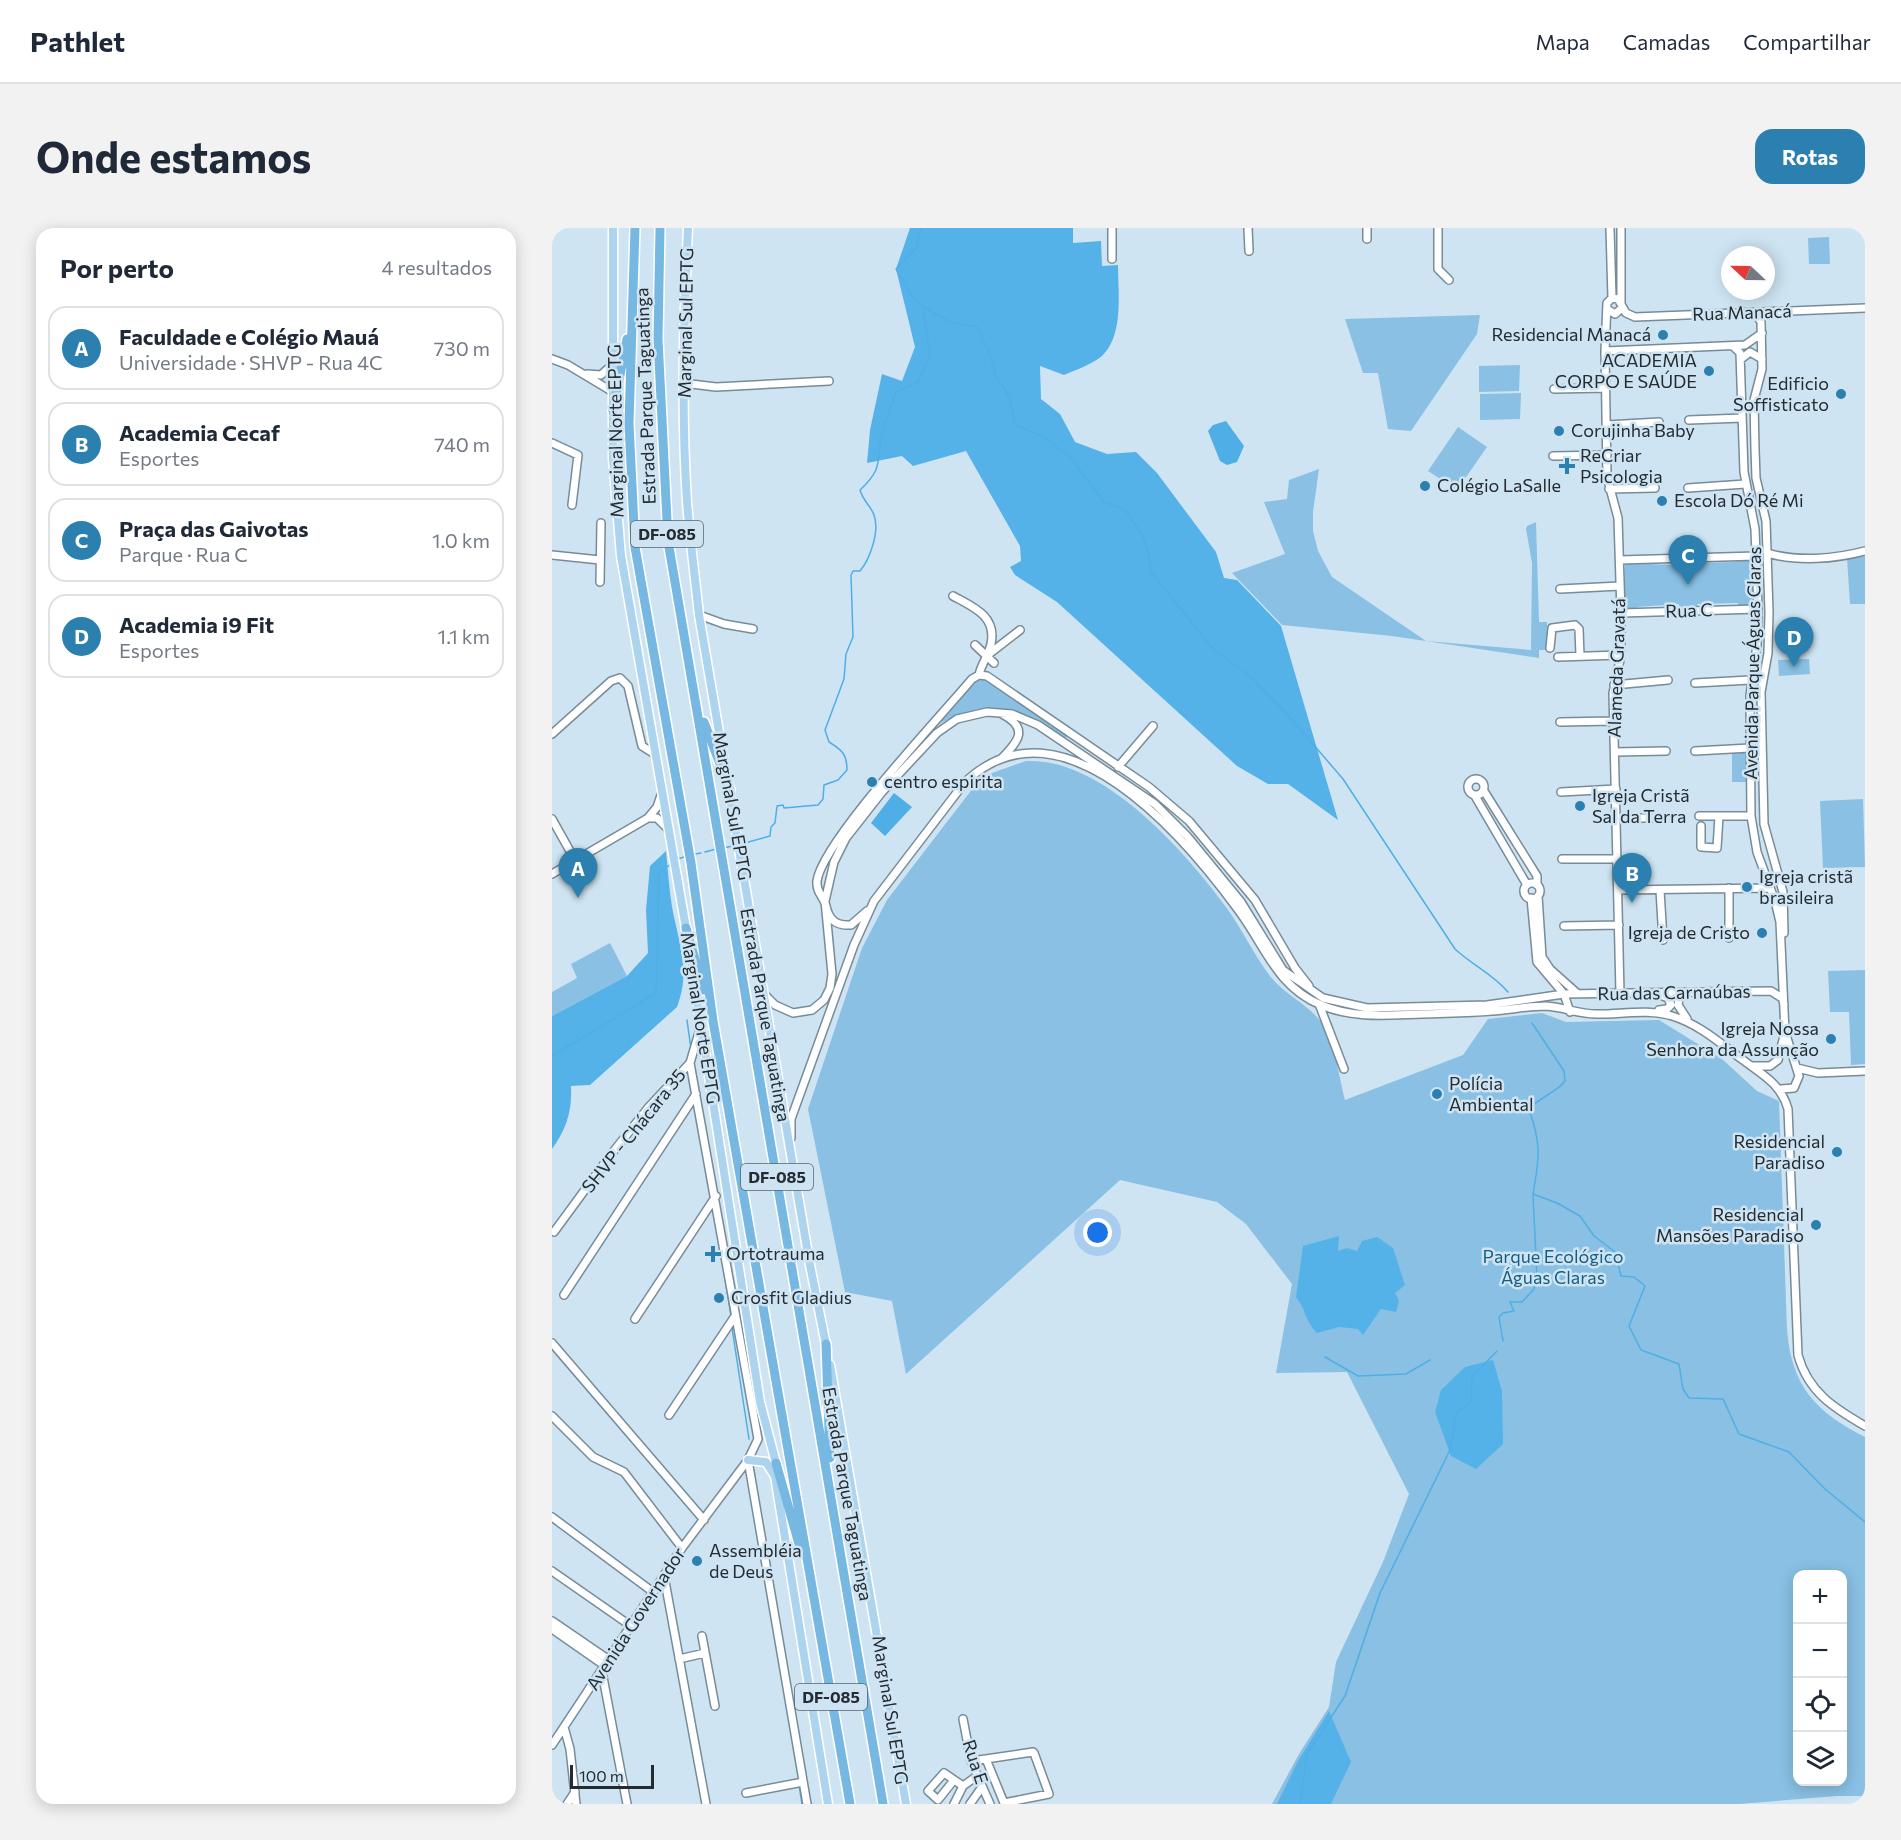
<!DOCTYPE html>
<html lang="pt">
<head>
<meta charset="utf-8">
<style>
  body { margin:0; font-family:Commissioner,sans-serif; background:#f2f2f3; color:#1f2937 }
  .controls { position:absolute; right:18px; bottom:18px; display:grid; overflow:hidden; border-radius:12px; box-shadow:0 3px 15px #0003 }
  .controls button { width:54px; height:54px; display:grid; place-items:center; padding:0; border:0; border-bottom:2px solid #e0e1e3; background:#fff; color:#1f2937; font:30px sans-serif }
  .compass { position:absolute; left:1169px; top:18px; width:54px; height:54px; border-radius:50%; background:#fff; box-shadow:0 3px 15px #0003; rotate:292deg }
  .scale { position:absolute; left:18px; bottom:15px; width:84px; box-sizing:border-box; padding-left:6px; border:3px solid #242c32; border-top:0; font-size:16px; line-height:21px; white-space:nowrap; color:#242c32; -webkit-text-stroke:4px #cee4f2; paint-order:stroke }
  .you { position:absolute; left:546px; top:1005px; width:21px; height:21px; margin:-15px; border:4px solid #fff; border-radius:50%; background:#1a73e8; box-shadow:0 0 0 9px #1a73e833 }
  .badge { display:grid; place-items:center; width:39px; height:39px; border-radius:50%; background:#2b80b0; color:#fff; font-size:20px; font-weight:700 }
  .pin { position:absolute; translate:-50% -50px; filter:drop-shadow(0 2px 3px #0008) }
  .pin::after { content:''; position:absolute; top:32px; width:21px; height:18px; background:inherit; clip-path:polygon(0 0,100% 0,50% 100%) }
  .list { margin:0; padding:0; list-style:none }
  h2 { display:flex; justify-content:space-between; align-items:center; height:78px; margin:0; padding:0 24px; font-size:26px }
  h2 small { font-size:20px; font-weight:400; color:#747a83 }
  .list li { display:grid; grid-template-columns:39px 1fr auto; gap:18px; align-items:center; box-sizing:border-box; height:84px; margin:0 12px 12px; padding:0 12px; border:2px solid #e0e1e3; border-radius:18px }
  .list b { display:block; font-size:22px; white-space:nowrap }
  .list p { margin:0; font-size:20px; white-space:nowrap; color:#747a83 }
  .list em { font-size:20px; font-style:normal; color:#747a83 }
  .icon { flex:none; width:33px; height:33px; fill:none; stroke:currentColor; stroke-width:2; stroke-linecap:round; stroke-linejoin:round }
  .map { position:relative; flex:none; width:1313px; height:1576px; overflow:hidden; border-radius:18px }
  header { display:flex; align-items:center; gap:36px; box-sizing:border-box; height:84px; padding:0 30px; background:#fff; border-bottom:2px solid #e0e1e3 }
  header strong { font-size:28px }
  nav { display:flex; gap:33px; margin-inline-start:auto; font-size:21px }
  .intro { display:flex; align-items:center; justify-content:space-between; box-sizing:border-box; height:144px; padding:0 36px }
  h1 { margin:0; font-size:42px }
  .button { padding:15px 27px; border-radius:18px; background:#2b80b0; color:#fff; font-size:21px; font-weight:700 }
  main { display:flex; gap:36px; padding:0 36px }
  aside { flex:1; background:#fff; border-radius:18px; box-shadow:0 3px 15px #0003 }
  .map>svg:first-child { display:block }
</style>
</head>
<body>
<header>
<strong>Pathlet</strong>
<nav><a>Mapa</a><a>Camadas</a><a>Compartilhar</a></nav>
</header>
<div class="intro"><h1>Onde estamos</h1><a class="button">Rotas</a></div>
<main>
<aside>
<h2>Por perto<small>4 resultados</small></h2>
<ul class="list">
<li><span class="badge">A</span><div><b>Faculdade e Colégio Mauá</b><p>Universidade · SHVP - Rua 4C</p></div><em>730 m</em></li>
<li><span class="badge">B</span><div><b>Academia Cecaf</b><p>Esportes</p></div><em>740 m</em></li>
<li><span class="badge">C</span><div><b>Praça das Gaivotas</b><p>Parque · Rua C</p></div><em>1.0 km</em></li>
<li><span class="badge">D</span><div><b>Academia i9 Fit</b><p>Esportes</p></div><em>1.1 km</em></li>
</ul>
</aside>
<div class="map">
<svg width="1313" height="1576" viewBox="0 0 1313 1576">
  <rect width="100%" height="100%" fill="#cee4f2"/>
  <path fill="#89c0e4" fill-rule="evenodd" d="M1277,9L1278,36H1257L1256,10Z
    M928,87L925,106L859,203L836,201L826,145H811L793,91Z
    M968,137L967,163L927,164V138Z
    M969,165L968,191L928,192V166Z
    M906,199L935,219L905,262L876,243Z
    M767,241L761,284V303L766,323L780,349L874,413L979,422L980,335L974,301L975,298L984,294L987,394H995V422H987V430L840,408L730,397L680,345L733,326L712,274L735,271L737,252Z
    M1313,329V376H1298L1295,330Z
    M1183,330L1200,332L1202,375L1197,379H1187L1186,375L1146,376L1143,380H1127V376L1085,379L1084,382H1075L1072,377L1073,335L1123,337L1127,336V332L1144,331L1145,335L1183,334Z
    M1257,431L1258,446L1227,448L1226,432Z
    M428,449H435L517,507L513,511C461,476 439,468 381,499L421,452Z
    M1194,520V554H1180V523Z
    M474,533C550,529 633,623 674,679C690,701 702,727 718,748C734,769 762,778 774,802C784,822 787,850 793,872L911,827L936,791L990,785L1014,794L1107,792L1170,831L1205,863L1227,873L1235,1101C1239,1157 1263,1184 1313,1209V1568H1285L1187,1576H720L747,1526L777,1479L784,1434L831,1334L857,1266L795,1144L724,1145L740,1056L694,996L665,974L568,952L354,1146L340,1073L293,1064L256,881L310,720L335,672L421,560L440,545ZM1246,1346H1290V1554H1246Z
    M1311,571L1313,639L1271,640L1268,573Z
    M58,715L75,748L0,788V764L25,750L19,736Z
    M1313,742V836L1299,837L1297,784H1278L1276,743Z"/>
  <path fill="#54b2e9" d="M358,0H521V15L549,13L550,38L566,37C566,65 572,107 550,128C540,136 524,142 512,147L488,138L489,171L508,186L523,214L555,226L584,224L605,245L664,324L672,350L685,352L729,398L786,592L736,556H716L685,538L505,374L463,347L458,339L469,333L468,318L414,223L361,238L350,228L315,235L318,202L330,146L350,153L363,119L344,41Z
    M114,623C116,642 117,661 120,679C127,716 139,742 125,779L38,857L19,858C20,883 15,900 0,921V788L75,748L96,725L94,682L98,638Z
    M787,1008L786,1023L795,1020L805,1023L810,1013L825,1009L841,1020L853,1057L843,1065L847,1073L844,1084L829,1081L811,1107L806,1101L787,1099L765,1105C753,1094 754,1081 744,1069L751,1018Z
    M941,1132L950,1163L951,1216L924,1241L899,1228L883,1184L889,1162L913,1139Z
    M777,1483L799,1534L779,1576H725L746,1533Z"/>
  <path fill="#50aee6" d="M674,193L692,218L685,234L675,237L668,233L656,203L661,197Z
    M342,565L360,579L333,608L319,595Z"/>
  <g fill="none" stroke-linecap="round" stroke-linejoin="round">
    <path stroke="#50aee6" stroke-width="1.5" d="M371,79L398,94L425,99L437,124L444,148L458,170L463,197L492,209L518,229L552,274L573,282L591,308L597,328L599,344L662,422L699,449L736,487L791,551L903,721C920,737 941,746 956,764
      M189,616L218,608L219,599L223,595L225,578L231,577L232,580L266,577L271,571L272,557L286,552L295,542C295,526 290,522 277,514L273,502L292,451L294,426L301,409L299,347L301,343H308C318,331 328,303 322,287C319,278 311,273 308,262C332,240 324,233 330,206C333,192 339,178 344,164L366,154L378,128L371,79L358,66L344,41L364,20L369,0
      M171,620L181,618
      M153,624L164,621
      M143,626L149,625
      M126,631L135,628
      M135,792L139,821
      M980,795L1012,843L1013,853C1003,866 986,869 977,882C990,916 987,932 981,966L1005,975L1028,988L1042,1008L1063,1024L1069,1048L1082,1049L1093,1058L1077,1098L1089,1122L1127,1136L1131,1161L1137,1170L1171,1171L1187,1206L1237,1224L1273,1261L1313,1294
      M0,828L104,765L107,645L119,636
      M171,1038L179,1088
      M180,1100L197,1211
      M951,1113L947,1089L951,1085L962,1083L958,1074H970L982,1061L985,1050L981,967
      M773,1129L806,1148L854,1146L878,1132
      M202,1242L205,1265
      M242,1518L247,1552
      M247,1557L250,1576
      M748,1576L755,1526L793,1468L828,1365L898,1222L905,1183L919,1175L920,1149L945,1123"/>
    <g stroke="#778b98" stroke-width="10">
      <path id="minor" d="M696,0L697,23
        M815,0V11
        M886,0V41L897,52
        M1058,0L1060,70
        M1069,0V75
        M560,31V0
        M1055,81L1063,86L1070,80
        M1202,84L1209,94L1210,141L1202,172L1203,221L1204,250L1214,293L1217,384L1216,425L1209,464L1212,596L1231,664L1232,705
        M1181,118L1188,125L1192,244L1203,301L1206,381L1205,417L1198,468L1199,588L1205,624L1223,673L1228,694L1233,804L1226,832L1218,838H1200
        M1053,123L1193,117L1210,105
        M0,131L16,137L61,164
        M1189,131L1198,124L1210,131
        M35,146L49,147L61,136
        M131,155L164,159L277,153
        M1002,161L1054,160
        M1137,192L1190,190
        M1055,197L1107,194
        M0,215L26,227L20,277
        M1001,228L1055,227
        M1136,260L1193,256
        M1057,261L1103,260
        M1215,325C1245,334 1283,331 1313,323
        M0,327L48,332
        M1068,332L1204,328
        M48,354L49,295
        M1008,361L1068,358
        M401,368C421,379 445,388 439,416C437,427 429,436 427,447
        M1069,385L1206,381
        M147,387L172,396L201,401
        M423,417L442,435
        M998,420L1000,400L1023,397L1027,401L1028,428
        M437,426L468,402
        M1006,429L1069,427
        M1143,455L1198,452
        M1062,457L1116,452
        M1008,494L1062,493
        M0,506L59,453L68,450L76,458L90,518L101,525
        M1143,523L1198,520
        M1063,524L1114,523
        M450,530C467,513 477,500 450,486
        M566,539L601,498
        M916 559a8 8 0 1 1 16 0a8 8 0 1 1-16 0Z
        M932,563L985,648V657
        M1009,564L1064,561
        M923,568L975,657
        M1147,588H1199
        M96,590H105L115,600
        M1065,590H1109
        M0,591L23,632
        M1149,598V619L1165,620L1167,588
        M1010,631H1066
        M0,646L96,590L105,579L109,567
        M972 663a8 8 0 1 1 16 0a8 8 0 1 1-16 0Z
        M1066,662L1218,660
        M1108,662L1111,712
        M986,668L990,729L998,741L1026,766
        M979,670L985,734L1012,766L1018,784
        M315,683L299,697C284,698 277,692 274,678C272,669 264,665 265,653C270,614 389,488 420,451L427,447L435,448L597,559L637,593L703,672L743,740L757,758
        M1012,698L1067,697
        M1177,710V660
        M1068,765L1061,465L1069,427V385L1066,290L1055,249L1053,123L1055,75L1060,70L1066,71L1074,85L1083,89L1313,80
        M1135,766L1127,770L1126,777L1135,791
        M213,767L223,777L241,785L260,782L272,772L278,760L280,746L273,673L282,634L294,610L330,564L385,505L405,491L435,484L460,486L486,497L603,576L635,608L689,674L731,742L771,770L815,780L935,777L1012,766L1219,763L1230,770L1232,776
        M767,776L792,841
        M1107,782L1115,781L1119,777L1116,770L1108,767
        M1245,840L1266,845L1313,843
        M1229,861L1242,860L1247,848L1234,807
        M239,910V891L302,717L322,673L413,554C510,463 633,609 687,683C713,718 725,759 769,777C803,791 836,787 871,786C894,785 917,785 940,783C957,782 976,778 994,778C1012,779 1029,787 1047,786C1071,786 1097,781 1120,788C1147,796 1169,816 1191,832C1211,847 1229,856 1236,881L1246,1127C1256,1164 1282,1180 1313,1198
        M2,1004L57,929L96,880L138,835L148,801
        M12,1067L144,866
        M83,1091L164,968
        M0,1115L152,1292
        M117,1187L183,1088
        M0,1188L41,1229L72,1244L130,1320
        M196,1232L255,1576
        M0,1289L101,1364
        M0,1343L79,1398
        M112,1348L154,1576
        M0,1393L57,1432
        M0,1401L53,1438
        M150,1408L163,1478
        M127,1431L153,1425
        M50,1444L75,1576
        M411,1491L419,1533L438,1576
        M12,1499L18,1521L24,1576
        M0,1517L130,1320L196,1232L206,1211L138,835
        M419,1533L434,1531L481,1524L482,1525L497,1566L452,1575L434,1531
        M411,1558L425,1548
        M194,1565L251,1554
        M15,1576L23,1564
        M402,1576L411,1558L392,1545L376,1563L386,1572L402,1552
        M418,1576L430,1559"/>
    </g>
    <g stroke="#fff" stroke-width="11">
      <path id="major" d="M61,0V230L69,328L135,706
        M136,0C132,91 129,182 135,274C138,312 143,349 147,387L257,1032L275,1122
        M137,721L208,1174L224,1235L223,1248L276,1576
        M278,1137L354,1576
        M196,1232L214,1234L223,1248"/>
    </g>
    <g stroke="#fff" stroke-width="12">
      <path id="highway" d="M83,0L77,196L83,319L139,635L161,793L298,1576
        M108,0L106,111L116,313L331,1576
        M61,183L75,111
        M152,494L178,562
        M134,700L152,762
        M274,1116L278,1230
        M224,1235L247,1316"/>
    </g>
    <use href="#minor" stroke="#fff" stroke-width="7"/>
    <use href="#major" stroke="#add4ee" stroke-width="8"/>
    <use href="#highway" stroke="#76b8e2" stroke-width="9"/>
  </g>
  <g fill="#2b80b0" stroke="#cee4f2" stroke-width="2">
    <circle cx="1111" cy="107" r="6"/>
    <circle cx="1157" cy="143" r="6"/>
    <circle cx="1289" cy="166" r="6"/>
    <circle cx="1007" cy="203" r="6"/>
    <path d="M1012 229h6v6h6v6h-6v6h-6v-6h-6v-6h6z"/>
    <circle cx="873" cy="258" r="6"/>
    <circle cx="1110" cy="273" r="6"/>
    <circle cx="320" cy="554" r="6"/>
    <circle cx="1028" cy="578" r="6"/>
    <circle cx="1195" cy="659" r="6"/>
    <circle cx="1210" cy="705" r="6"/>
    <circle cx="1279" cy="811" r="6"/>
    <circle cx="885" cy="866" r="6"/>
    <circle cx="1285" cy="924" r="6"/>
    <circle cx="1264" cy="997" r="6"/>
    <path d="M158 1017h6v6h6v6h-6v6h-6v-6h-6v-6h6z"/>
    <circle cx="167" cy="1070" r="6"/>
    <circle cx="145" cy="1333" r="6"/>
  </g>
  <g text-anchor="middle" stroke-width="5" stroke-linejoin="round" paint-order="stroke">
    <g fill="#cee4f2" stroke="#57636c" stroke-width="1.5">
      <rect x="79" y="293" width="72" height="26" rx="4.5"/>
      <rect x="189" y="936" width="72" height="26" rx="4.5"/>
      <rect x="243" y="1456" width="72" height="26" rx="4.5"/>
    </g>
    <g font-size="16" font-weight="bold" fill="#242c32">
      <text x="115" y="312">DF-085</text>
      <text x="225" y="955">DF-085</text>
      <text x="279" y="1475">DF-085</text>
    </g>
    <g font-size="18" fill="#242c32" stroke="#cee4f2">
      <text transform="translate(1190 85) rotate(-2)" y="6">Rua Manacá</text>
      <text transform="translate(134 95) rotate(-89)" y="6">Marginal Sul EPTG</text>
      <text transform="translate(94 168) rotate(-92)" y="6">Estrada Parque Taguatinga</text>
      <text transform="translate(64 203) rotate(-91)" y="6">Marginal Norte EPTG</text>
      <text transform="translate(1137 383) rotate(-2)" y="6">Rua C</text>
      <text transform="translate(1201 435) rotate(-89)" y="6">Avenida Parque Águas Claras</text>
      <text transform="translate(1065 440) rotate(-88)" y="6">Alameda Gravatá</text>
      <text transform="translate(180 578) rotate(80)" y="6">Marginal Sul EPTG</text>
      <text transform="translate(1122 765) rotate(-1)" y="6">Rua das Carnaúbas</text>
      <text transform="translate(213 787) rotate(80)" y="6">Estrada Parque Taguatinga</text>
      <text transform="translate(148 790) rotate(81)" y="6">Marginal Norte EPTG</text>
      <text transform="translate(82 903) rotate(-51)" y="6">SHVP - Chácara 35</text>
      <text transform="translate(295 1266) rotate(80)" y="6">Estrada Parque Taguatinga</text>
      <text transform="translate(84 1391) rotate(-57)" y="6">Avenida Governador</text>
      <text transform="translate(338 1482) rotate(81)" y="6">Marginal Sul EPTG</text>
      <text transform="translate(423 1534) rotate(72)" y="6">Rua E</text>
    </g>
    <g font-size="18" fill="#242c32" stroke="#cee4f2" text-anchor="start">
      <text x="1099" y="113" text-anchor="end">Residencial Manacá</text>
      <text x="1145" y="139" text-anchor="end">ACADEMIA<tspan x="1145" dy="21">CORPO E SAÚDE</tspan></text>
      <text x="1277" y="162" text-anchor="end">Edificio<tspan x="1277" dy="21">Soffisticato</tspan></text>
      <text x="1019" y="209">Corujinha Baby</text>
      <text x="1028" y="234">ReCriar<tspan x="1028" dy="21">Psicologia</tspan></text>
      <text x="885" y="264">Colégio LaSalle</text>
      <text x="1122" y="279">Escola Dó Ré Mi</text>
      <text x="332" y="560">centro espirita</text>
      <text x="1040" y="574">Igreja Cristã<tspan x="1040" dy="21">Sal da Terra</tspan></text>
      <text x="1207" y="655">Igreja cristã<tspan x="1207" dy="21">brasileira</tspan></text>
      <text x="1198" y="711" text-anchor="end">Igreja de Cristo</text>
      <text x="1267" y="807" text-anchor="end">Igreja Nossa<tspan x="1267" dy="21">Senhora da Assunção</tspan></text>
      <text x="897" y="862">Polícia<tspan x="897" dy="21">Ambiental</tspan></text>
      <text x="1273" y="920" text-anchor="end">Residencial<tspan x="1273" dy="21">Paradiso</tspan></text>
      <text x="1252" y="993" text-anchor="end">Residencial<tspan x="1252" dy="21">Mansões Paradiso</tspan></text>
      <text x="174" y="1032">Ortotrauma</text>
      <text x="179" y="1076">Crosfit Gladius</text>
      <text x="157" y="1329">Assembléia<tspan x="157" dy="21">de Deus</tspan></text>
    </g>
    <g font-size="18" fill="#175d83" stroke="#cee4f2">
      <text x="1001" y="1035">Parque Ecológico<tspan x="1001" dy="21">Águas Claras</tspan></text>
    </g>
  </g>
</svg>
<div class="controls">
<button>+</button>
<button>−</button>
<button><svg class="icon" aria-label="locate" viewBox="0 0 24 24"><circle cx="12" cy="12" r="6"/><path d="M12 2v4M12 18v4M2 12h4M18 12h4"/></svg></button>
<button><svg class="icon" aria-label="layers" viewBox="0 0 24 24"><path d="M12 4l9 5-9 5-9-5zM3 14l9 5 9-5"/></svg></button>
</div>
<svg class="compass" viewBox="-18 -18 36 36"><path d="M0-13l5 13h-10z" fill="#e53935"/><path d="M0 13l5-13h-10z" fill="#747a83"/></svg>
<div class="scale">100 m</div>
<div class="you"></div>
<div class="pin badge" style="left:26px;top:670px">A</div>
<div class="pin badge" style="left:1080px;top:675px">B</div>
<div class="pin badge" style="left:1136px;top:357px">C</div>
<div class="pin badge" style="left:1242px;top:439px">D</div>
</div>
</main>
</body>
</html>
